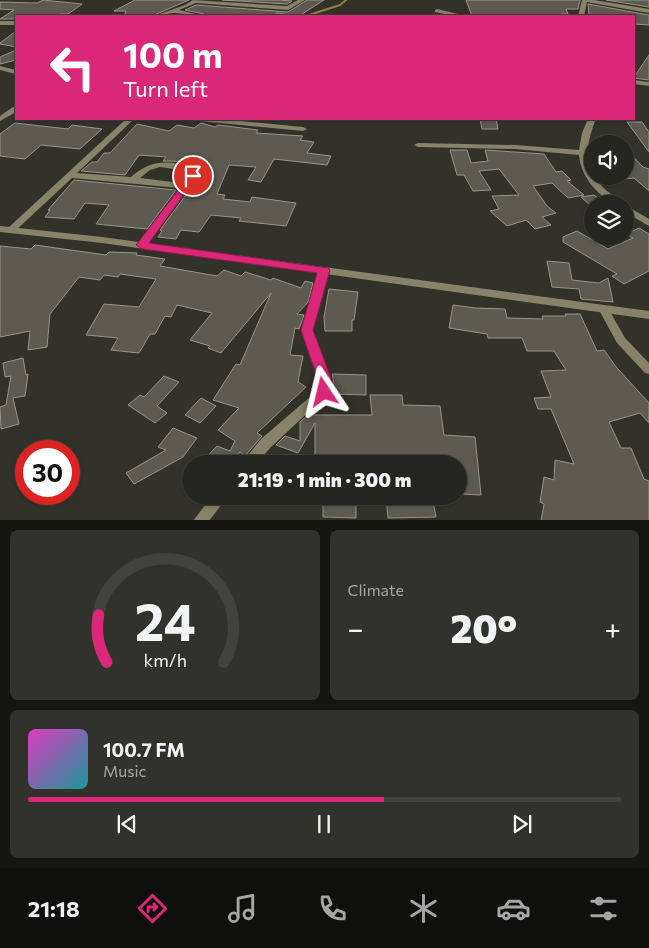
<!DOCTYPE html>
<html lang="en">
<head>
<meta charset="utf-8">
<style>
  body { margin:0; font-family:Commissioner,sans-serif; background:#32322d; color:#f1f3f6; height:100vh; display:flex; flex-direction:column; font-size:19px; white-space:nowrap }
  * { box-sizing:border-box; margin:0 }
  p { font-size:16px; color:#a4a5a5 }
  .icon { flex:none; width:28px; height:28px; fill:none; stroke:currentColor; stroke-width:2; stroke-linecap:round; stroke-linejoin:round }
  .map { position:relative; height:520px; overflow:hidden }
  .sheet { display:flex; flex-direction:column; gap:10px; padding:10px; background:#151512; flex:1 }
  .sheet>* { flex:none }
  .guide { position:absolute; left:15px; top:15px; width:620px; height:105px; border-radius:0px; box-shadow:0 1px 4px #0004,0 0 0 1px #42433e; background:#db2777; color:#fff; overflow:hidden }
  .buttons { position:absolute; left:584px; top:135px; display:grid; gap:10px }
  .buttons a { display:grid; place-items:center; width:50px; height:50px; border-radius:50%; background:#262620; box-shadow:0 1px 4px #0004,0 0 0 1px #42433e; font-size:25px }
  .speed { position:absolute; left:15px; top:440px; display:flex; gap:10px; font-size:25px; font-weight:700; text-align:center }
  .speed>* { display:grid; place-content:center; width:65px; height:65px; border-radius:50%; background:#262620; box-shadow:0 1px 4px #0004,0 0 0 1px #42433e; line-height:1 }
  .speed .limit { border:8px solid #d22; background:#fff; color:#111 }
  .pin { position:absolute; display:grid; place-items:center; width:42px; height:42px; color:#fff; margin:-21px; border:2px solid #fff; border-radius:50%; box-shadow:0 1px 5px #0007 }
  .me { position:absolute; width:55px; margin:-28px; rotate:350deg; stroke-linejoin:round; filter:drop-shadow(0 0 4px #0008) }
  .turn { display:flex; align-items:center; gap:18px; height:105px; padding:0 25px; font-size:22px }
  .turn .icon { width:65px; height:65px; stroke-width:2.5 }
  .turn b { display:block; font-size:35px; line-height:42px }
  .big { font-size:38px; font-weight:800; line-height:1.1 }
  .sheet .card { flex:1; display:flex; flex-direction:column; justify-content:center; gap:8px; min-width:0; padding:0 18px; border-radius:8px; background:#32322d }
  .sheet .dial { align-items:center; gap:0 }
  .dial svg { height:130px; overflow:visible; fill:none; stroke:#42433e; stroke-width:7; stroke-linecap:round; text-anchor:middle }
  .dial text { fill:#f1f3f6; stroke:none }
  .song { display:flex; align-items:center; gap:15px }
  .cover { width:60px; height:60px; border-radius:8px; background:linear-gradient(135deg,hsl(310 70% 55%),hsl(180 70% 35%)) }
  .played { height:5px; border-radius:2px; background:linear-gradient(90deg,#db2777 60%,#42433e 60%) }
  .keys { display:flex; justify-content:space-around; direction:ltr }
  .heat { display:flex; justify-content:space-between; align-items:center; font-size:28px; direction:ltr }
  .sheet .tiles { flex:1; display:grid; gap:10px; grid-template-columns:1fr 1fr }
  .card:last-child { grid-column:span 2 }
  .trip { position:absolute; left:182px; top:455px; width:285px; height:50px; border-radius:25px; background:#262620; box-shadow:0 1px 4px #0004,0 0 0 1px #42433e; font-weight:800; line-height:50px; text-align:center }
  .menu { display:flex; height:80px; justify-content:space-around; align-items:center; background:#0f0f0d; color:#a4a5a5 }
  .menu .icon { width:35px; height:35px }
  .menu .selected { color:#db2777 }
  .menu b { font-size:22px; color:#f1f3f6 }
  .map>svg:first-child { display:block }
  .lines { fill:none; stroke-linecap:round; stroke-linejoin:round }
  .stream { stroke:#8d8141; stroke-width:2 }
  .building { fill:#5c5a51; stroke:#96958b }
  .minor { fill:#878268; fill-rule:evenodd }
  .tertiary { fill:#878268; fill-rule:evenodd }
  .route { fill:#db2777; stroke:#8e194d }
</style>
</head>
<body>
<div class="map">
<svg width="649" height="521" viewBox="0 0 649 521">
  <rect width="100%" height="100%" fill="#33322a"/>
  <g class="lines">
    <path class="stream" d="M306,16l34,-11 6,-5"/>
  </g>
  <path class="building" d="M43,0l39,4 -14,10h-8l-3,2h-41v3h-16l14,-9 -14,-1v-7l37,1z
    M135,0h54l-37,16h-28l2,-5h-12z
    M222,0h57l13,1 -5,3z
    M307,0h17l-25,16 -22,-3 -4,3h-67l-2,-2 -19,-4 11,-5 92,7z
    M466,0h114l-2,9h-12l2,5h-6l1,2h-91z
    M606,0h43v7z
    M588,4l61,11v10l-15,-1v-8l-45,-1z
    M16,31v16l-16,-3v-1z
    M16,50v10l-16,4v-7z
    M649,55v25l-15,-2v-1z
    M480,119h16l2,10h-16z
    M627,122h15l7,10v20z
    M15,123l53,6 4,-4 30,4 -22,20 -39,-4 -16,14 -25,-3v-22z
    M201,123l14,4 3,-2 40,5 -2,3 47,3 -3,4 14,2 -7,11 24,3 -4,9 -53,-6 -13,23 -13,-2 8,-13 -27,-2 -12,29 8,1 -2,4 27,3 2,-5 44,6 -10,23 -47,-5 2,-3 -30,-3 -12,17 -18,-2 -5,9 -18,-2 4,-6 -2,-1 28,-38 1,-4h4l12,-26 -42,-1 3,-4 -27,-2 -14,20 -44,-4 11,-9h5l7,-9h6l27,-29 32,7 8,-6 17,3z
    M625,148l18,19 6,2v22l-15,-13 -9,1z
    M450,150h17l4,13 17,-2 -3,-11 59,4 12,18 6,-1 9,9 -4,1 17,14 -16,3 -16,-15 -19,3 14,20 9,7 -14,4 9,8 -16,4 -9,-9 -19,6 -17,-15 9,-2 -7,-13 27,-1 -20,-26 -20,2 12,19 -18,1 -9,-16h-7z
    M74,180l102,10 -29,39 -51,-5 13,-19 -24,-2 -11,16 -29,-2 5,-7h-2z
    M594,195l9,7 -13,3 -9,-8z
    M639,228l10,6v37l-25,13 -12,-8 5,-2 -54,-32v-5l14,-6 31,18 25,-11 -7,-4z
    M35,245l71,10 3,-3 28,1 -1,2 29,4 -5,7 57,10 7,-6 17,6 4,-4 26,8 2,-2 28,10 4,-7 8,2 -5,19 -11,12 7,1 -5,14 -4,-1 -5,27 13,1 -5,26 8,5 -49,46 5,3 -17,20 -5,-4 -11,12h-29l17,-18 13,5 5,-10 -17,-11 21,-22 -26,-8 23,-36 4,1 31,-72 -50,60 -13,-5 2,-2 -20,-6 22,-27 -35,-8 -6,12 -6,-1 -10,18h-5l-11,19 -28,-3 7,-12 -32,-3 18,-31 35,3 17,-28 -36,-5 -2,3 -14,-2 -4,5 -21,-3 -29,37 -3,33 -19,3 2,-19 -30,6v-91l31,3z
    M547,261l22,2 3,17 27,3 9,-5 5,24 -32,-3 -2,-10 -27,-2z
    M329,289l29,3 -4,28h-2v11h-27l-1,-14z
    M453,305l22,3 30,1 2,9 36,1 -1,-3h24l-1,-2h15l17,37 7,-1 13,18 32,35v20l-9,-10 -31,9 12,26h10l13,31 5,2v40h-108l3,-17 -4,-2 4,-25 10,3 1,-20 19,4 -23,-55h-13l-4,-11 17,-1 -10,-26 25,-1 -12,-19h-27l-5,-13h-34l-1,-4 -38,-6z
    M23,358l3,17 2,-1 -3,22 -12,2 6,26 -18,5 -1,-22 6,-2 5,-29 -6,1 -2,-14z
    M332,374l34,1v20l-35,-1 3,-11z
    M164,376l15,6 -22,24 10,7 -12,10 -27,-18 12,-10 4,2z
    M370,395h32l1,10 37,1 4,29 31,2 6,58 -22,-1v-30h-11v-3h-49l-1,3h-73v-8l-10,1v-34l-17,30 -22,-8 9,-9 15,5v-19l8,-7h64z
    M201,398l15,8 -16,17 -15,-8z
    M173,428l24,10 -14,19 -49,27 -8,-11 40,-23 -8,-3z
    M432,496l4,21 -48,1 -2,-21z
    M323,502h33v16l-33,-1z"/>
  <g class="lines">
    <path class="minor" d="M193,0l94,6 11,-6h7l-17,10 -92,-7 -17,7 25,6c-10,0 -20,-3 -30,-3 -6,0 -13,3 -20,3l31,-11z
      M582,0h12l55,9v4l-62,-11 -3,14h-6z
      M437,9l25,6 1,1h-9l-19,-4v-2z
      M0,21h16v4h-16z
      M0,66l16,4v4l-16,-4z
      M634,80l15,2v4l-15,-2z
      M13,107h3v5l-16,9v-5z
      M126,119h8l-57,54 54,4c21,-19 38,-16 64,-10l2,8 -10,11v5l-42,56 -3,1 -5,-3 42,-57 -107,-10 -58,54h-6l-2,-2 2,-2zM160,167l28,4 1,4 -8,8 -41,-5 10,-8z
      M196,119h24l83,8 4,2 -4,2 -103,-10z
      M588,119h8c-10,24 -13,47 5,66 6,7 15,12 21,19h-10c-17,-13 -31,-27 -33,-49l-64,-6 -97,-2 -4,-2 4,-2 97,2 64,5 3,-17z
      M625,205l24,14v7l-24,-14z
      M324,267l5,3 -16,60 19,53 -2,9 -59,55 -15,17h-15l20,-25 57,-49 2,-7 -19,-53 18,-60z
      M604,306l4,2 17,30 24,25v11l-4,-1 -28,-30 -18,-33z
      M212,496h16l-19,25h-16z"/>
    <path class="tertiary" d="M0,226l102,11 547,74v8l-547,-76 -102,-11z"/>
  </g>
  <path class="route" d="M189,173h4l4,3 -48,67 179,25 2,2 -17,60 20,53 -4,12 -5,2 -5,-2 -2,-3 2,-9 -18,-53 16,-57 -175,-24 -6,-4 43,-56 -1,-3z"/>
</svg>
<div class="buttons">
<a><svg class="icon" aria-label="sound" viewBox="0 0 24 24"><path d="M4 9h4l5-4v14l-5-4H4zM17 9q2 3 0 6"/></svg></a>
<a><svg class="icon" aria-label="layers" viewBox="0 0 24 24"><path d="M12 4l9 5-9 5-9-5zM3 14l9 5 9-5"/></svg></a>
</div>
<div class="speed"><div class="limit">30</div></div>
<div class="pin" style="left:193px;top:176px;background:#d93025"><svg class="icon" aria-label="arrive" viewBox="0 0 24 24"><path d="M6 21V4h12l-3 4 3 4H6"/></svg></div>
<svg class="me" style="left:324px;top:392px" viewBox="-20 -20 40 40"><path d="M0-17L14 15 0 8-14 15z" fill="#db2777" stroke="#fff" stroke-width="4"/></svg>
<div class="trip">21:19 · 1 min · 300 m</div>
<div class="guide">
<div class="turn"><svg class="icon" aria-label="left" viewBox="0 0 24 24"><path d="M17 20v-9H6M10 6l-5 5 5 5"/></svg><div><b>100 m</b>Turn left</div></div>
</div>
</div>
<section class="sheet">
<div class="tiles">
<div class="card dial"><svg viewBox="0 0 100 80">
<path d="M14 69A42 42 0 1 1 86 69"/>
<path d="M14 69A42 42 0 0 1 9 40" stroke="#db2777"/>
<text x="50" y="56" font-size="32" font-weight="700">24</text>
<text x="50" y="72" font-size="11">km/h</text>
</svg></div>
<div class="card"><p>Climate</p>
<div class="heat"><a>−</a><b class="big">20°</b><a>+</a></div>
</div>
<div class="card">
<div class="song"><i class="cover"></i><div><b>100.7 FM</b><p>Music</p></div></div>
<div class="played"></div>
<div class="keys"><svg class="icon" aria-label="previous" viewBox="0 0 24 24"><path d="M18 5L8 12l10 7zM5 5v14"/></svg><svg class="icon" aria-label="pause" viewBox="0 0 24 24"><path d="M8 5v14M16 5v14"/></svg><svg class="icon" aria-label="next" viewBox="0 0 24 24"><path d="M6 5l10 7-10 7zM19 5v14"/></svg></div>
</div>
</div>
</section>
<nav class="menu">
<b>21:18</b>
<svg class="icon selected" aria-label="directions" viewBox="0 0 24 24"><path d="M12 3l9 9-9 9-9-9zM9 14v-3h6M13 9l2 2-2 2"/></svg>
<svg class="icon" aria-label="music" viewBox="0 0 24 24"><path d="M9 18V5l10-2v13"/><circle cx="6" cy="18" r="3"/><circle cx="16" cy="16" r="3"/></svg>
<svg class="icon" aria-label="phone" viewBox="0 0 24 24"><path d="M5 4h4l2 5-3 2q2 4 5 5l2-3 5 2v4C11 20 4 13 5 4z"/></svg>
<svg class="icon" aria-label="climate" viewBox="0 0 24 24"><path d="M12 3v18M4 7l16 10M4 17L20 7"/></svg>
<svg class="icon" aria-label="car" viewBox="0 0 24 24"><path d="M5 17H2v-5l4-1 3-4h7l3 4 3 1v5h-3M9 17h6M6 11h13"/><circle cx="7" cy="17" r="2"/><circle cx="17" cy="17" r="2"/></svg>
<svg class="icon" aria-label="filters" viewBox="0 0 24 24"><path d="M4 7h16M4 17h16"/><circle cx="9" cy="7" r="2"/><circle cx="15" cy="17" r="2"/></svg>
</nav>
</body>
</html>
